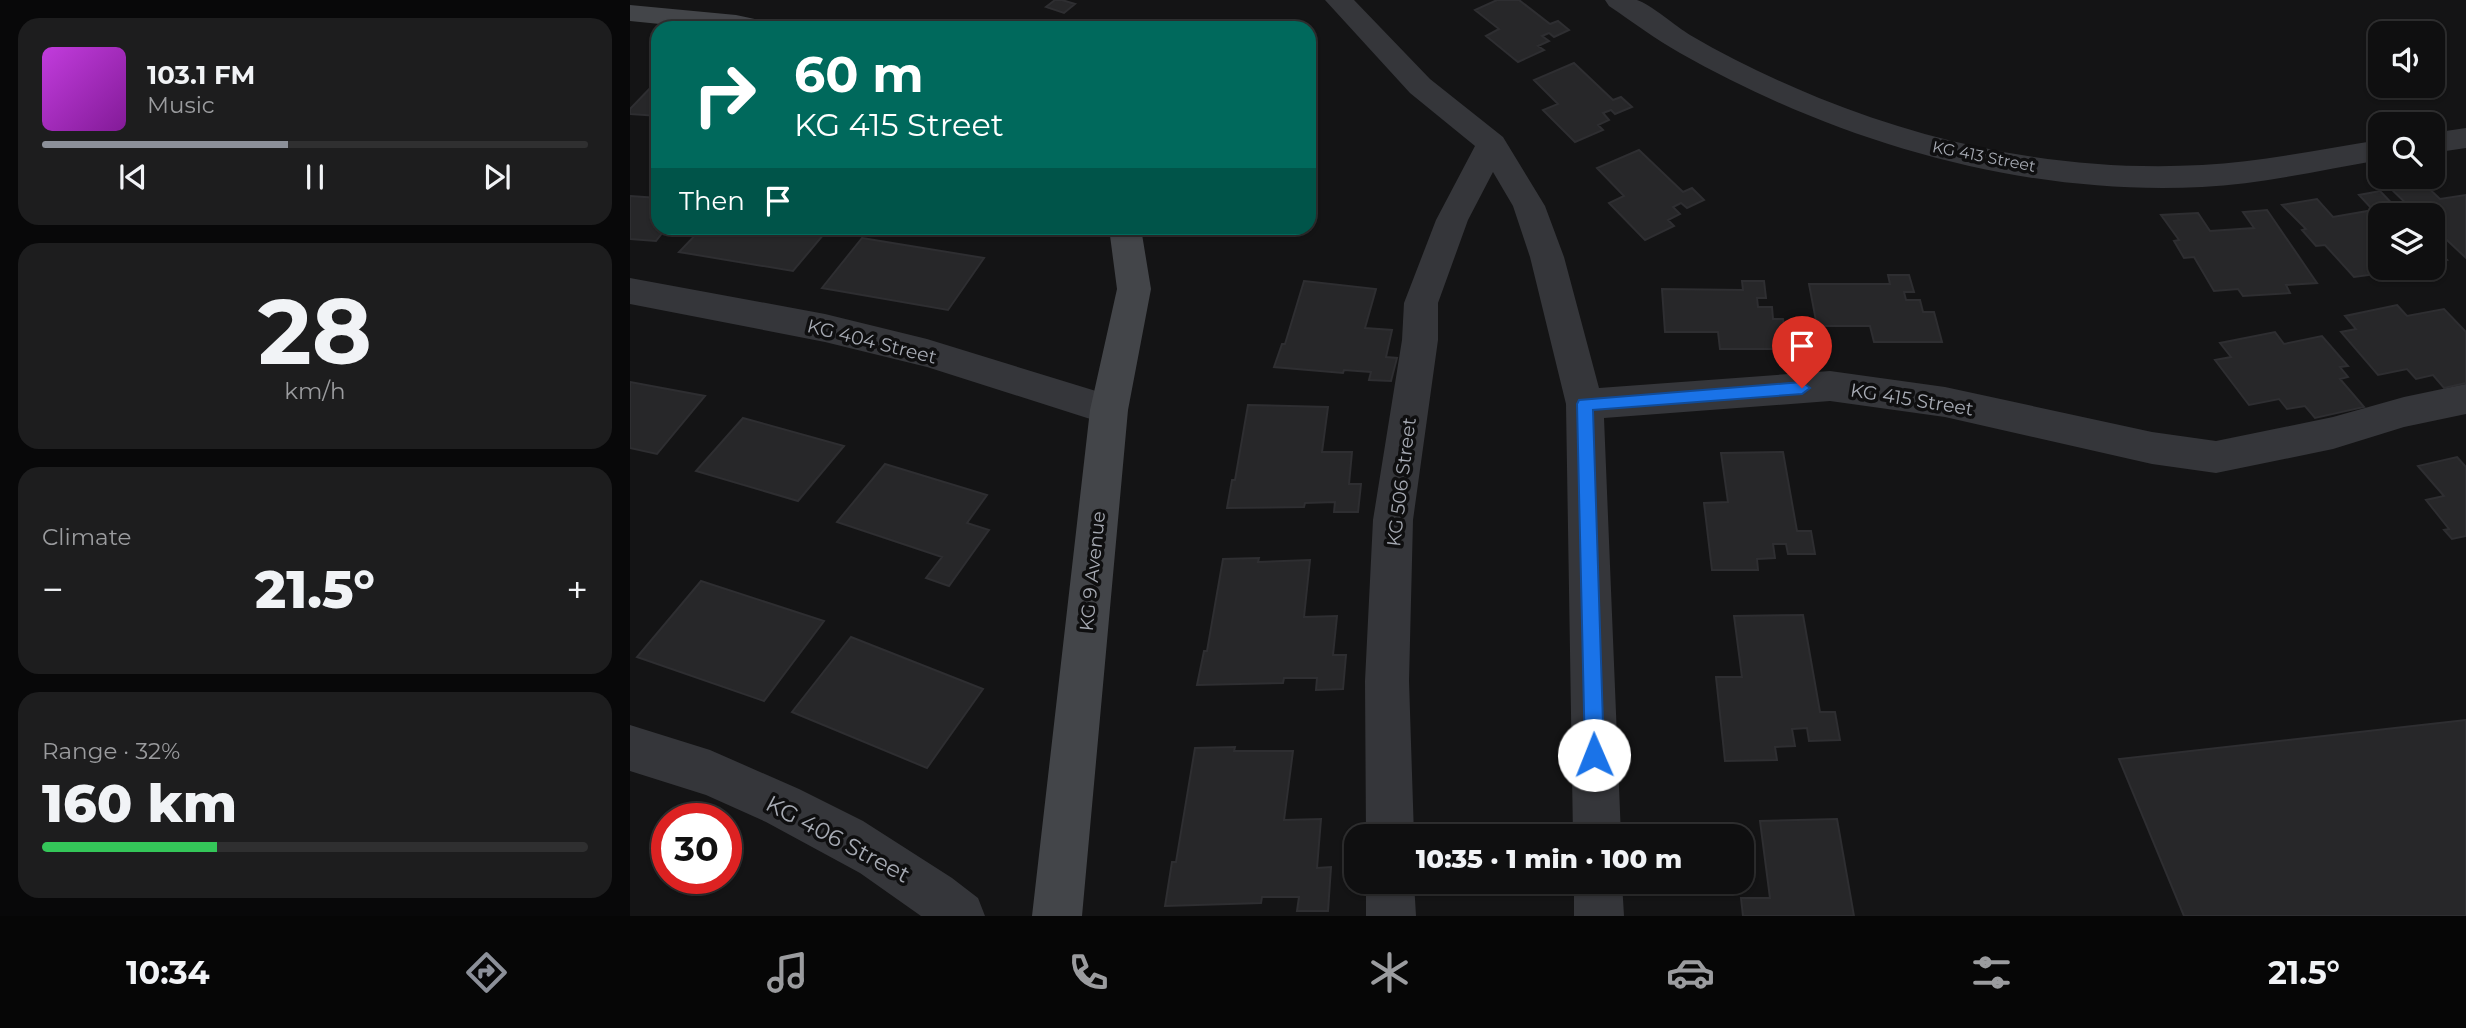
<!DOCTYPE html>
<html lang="en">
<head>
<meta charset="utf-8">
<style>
  body { margin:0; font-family:Montserrat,sans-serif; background:#1d1d1e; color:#f1f3f6; height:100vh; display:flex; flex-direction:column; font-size:26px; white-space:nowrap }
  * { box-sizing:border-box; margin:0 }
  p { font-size:23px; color:#9b9c9f }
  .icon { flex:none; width:38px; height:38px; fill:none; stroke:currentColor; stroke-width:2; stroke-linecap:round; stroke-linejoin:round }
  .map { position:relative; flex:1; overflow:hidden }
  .panel { display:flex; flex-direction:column; gap:18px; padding:18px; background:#080809; width:630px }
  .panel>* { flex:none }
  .banner { position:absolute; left:21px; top:21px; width:665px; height:214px; border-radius:21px; box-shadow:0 2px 5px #0004,0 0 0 2px #2f2f30; background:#00695c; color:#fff; overflow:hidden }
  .fabs { position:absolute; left:1738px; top:21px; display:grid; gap:14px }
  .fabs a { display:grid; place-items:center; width:77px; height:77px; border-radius:14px; background:#0f0f10; box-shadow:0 2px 5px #0004,0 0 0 2px #2f2f30; font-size:35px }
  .speed { position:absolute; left:21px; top:803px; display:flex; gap:14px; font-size:35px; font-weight:700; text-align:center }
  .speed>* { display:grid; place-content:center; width:91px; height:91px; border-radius:50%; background:#0f0f10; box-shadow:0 2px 5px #0004,0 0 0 2px #2f2f30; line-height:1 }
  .speed .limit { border:10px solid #d22; background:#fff; color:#111 }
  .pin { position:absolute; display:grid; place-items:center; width:60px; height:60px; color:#fff; margin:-72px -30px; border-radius:50% 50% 50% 0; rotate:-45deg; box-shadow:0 0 7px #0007 }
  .pin .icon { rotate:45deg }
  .me { position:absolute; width:77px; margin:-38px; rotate:359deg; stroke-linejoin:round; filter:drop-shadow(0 0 5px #0008) }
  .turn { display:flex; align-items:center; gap:24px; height:147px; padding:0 28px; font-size:32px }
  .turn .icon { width:91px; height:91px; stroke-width:2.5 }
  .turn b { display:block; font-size:49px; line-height:60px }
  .then { display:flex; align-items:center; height:66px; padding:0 28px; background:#0003; gap:14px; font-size:26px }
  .big { font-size:52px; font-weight:800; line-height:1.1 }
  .panel .card { flex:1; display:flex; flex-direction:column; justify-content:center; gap:10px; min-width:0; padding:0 24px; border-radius:21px; background:#1d1d1e }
  .panel .dial { align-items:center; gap:0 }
  .dial b { font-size:91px; line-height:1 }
  .song { display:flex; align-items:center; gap:21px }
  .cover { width:84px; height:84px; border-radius:10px; background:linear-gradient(135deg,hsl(290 70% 55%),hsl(290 70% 35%)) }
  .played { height:7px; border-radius:4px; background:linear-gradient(90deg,#8c9099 45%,#2f2f30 45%) }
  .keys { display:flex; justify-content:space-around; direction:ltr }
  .heat { display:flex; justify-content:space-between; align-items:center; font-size:38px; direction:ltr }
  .charge { height:10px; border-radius:5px; background:linear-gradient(90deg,#34c759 32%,#2f2f30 0) }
  .trip { position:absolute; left:714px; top:824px; width:410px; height:70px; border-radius:21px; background:#0f0f10; box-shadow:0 2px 5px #0004,0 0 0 2px #2f2f30; font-weight:800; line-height:70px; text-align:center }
  .tabs { display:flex; height:112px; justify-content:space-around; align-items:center; background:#060606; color:#9b9c9f }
  .tabs .icon { width:49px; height:49px }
  .tabs .active { color:#8c9099 }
  .tabs b { font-size:32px; color:#f1f3f6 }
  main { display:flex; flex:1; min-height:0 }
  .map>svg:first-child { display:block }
  .building { fill:#272729; stroke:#2e2e31; stroke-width:2 }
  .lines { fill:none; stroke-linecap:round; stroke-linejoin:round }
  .minor { fill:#35363a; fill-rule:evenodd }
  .secondary { fill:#434549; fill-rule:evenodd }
  .route { fill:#1a73e8; stroke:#114b97; stroke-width:2 }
  .labels { text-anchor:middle; stroke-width:7; stroke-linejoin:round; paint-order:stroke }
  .far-street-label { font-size:16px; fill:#a7abb4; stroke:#0f0f10 }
  .street-label { font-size:19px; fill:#a7abb4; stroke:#0f0f10 }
  .near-street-label { font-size:23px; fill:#a7abb4; stroke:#0f0f10 }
</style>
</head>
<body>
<main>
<section class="panel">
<div class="card">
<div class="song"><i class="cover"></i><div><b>103.1 FM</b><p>Music</p></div></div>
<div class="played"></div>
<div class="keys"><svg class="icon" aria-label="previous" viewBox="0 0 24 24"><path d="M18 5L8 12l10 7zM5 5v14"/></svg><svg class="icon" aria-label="pause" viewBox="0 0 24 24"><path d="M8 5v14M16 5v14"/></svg><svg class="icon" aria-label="next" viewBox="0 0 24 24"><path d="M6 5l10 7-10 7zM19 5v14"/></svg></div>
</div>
<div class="card dial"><b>28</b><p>km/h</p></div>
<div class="card"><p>Climate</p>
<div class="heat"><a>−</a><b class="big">21.5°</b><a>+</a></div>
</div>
<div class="card"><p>Range · 32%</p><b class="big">160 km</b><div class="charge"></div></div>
</section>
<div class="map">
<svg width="1836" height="916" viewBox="0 0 1836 916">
  <rect width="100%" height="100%" fill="#141415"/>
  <path class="building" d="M425,0h7l13,4 -11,9 -18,-6z
    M867,0h22l31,24 8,-3 11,9 -15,7 -5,-4 -7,3 7,5 -11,5 6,4 -26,12 -32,-26 13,-7 -24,-19z
    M944,63l39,37 8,-3 11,10 -17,7 -4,-4 -8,3 6,7 -11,5 5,5 -28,12 -32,-32 15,-6 -24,-24z
    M27,81l1,35 -28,-2v-5z
    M1009,150l44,42 9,-4 12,12 -17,8 -6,-5 -8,4 7,7 -12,6 6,6 -29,14 -36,-37 15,-7 -27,-28z
    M1792,182l18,17 26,-4v63l-34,-32v-11h-18l-4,-4h4l-25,-24z
    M1750,191l23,24h-23v53h40l4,4 -42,8 -6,-6 -22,3 -29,-32 -9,1 -14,-16 4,-1 -24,-24 35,-6 16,18 40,-7 -14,-15z
    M0,196l28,2v30h8l-10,13 -26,-2z
    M1637,210l50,73 -31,2 4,8 -47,3 -5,-7 -24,2 -20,-34 -10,1 -10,-17 5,-1 -18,-25 37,-2 12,18 44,-3 -11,-16z
    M72,228h127l-36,43 -114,-19z
    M232,238l122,20 -36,52 -126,-22z
    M1802,245l15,15 -15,3z
    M1258,275h21l5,17h-10l2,8h14l3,12h11l8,30h-68l-4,-16h-53l-8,-42h81z
    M674,281l72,8 -11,39 27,2 -6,27 11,1 -6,23 -22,-1 2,-8 -27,-2 -1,3 -69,-6 8,-23h3z
    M1112,281h22l2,17h-9l1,9h14l1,12h10l5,30h-68l-2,-17h-53l-3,-43 81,1z
    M1767,305l10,11 37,-7 22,23v51l-22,5 -11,-13 -17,4 -9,-10 -29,6 -37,-43 15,-3 -11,-13z
    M1645,332l9,12 38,-8 26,30 -8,1 8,10 -8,2 24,28 -49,11 -10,-12 -18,3 -8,-10 -30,6 -34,-45 16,-3 -11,-14z
    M0,382l75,14 -48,58 -27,-6z
    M618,405l80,2 -6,45h30l-3,32h12l-3,28h-24l1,-10 -30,1 -1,4 -77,1 5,-28h3z
    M113,418l101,28 -46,55 -102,-30z
    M1153,452l14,79h14l4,23h-27l-2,-10h-13l2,14 -18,1 1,11h-46l-8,-67 24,-1 -7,-49z
    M1827,457l9,10v69l-14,3 -8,-9 5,-1 -23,-29 18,-4 -26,-30z
    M255,464l102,31 -20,28 22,7 -40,56 -23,-8 16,-21 -105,-35z
    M629,558l-1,4 52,-2 -6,57 33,-1 -4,39h13l-3,34 -27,1 1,-12h-33l-1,5 -86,2 7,-34h3l16,-92z
    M71,581l123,40 -60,80 -127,-44z
    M1173,615l17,97h15l5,28 -31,1 -2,-13 -15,1 3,17 -20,1 2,13 -52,1 -9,-84h26l-8,-61z
    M221,637l132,52 -56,79 -135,-56z
    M1836,720v196h-282l-65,-157z
    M605,747l-1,4h59l-9,69 37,-1 -4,49 14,-1 -3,44h-31l2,-14h-37l-1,6 -96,3 7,-44h4l19,-114z
    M1207,819l17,97h-111l-2,-18h29l-10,-77z"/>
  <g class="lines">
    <path class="minor" d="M695,0h29l76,79 73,58 42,69 19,51 35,131 231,-17 115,16 207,45 64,9 117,-24 71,-20 62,-13v30l-62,13 -71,22 -117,24 -64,-9 -207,-47 -115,-16 -226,17 17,418h-48l-7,-432 -36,-147 -17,-51 -20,-34 -25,48 -30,83v37l-25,180 -4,161 5,155h-48l-1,-155 8,-161 29,-180 2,-37 32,-83 39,-74 -65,-53z
      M975,0c10,0 23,0 32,0 13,4 40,27 53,35 41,24 85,45 129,63 121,49 252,74 383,67 60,-3 119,-16 178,-25v20c-59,10 -118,24 -178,27 -182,9 -365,-45 -522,-134 -25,-14 -47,-31 -71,-47z
      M1836,128v20l-34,5v-20z
      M0,278l195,36 102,25 195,60 6,11 -6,11 -13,4 -182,-58 -102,-25 -195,-38z
      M0,725l80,25 89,39 64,32 89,57 26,20 7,18h-64l-61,-43 -94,-51 -60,-27 -76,-24z
      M736,882h48l2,34h-50z
      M944,882h48l2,34h-50z"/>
    <path class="secondary" d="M0,5l106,10 33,7 4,6h-73l-70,-7z
      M479,228h32l10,61 -23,121 -46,506h-50l58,-506 27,-121z"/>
  </g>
  <path class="route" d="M1172,382l8,6 -8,6 -209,16 11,345 -3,7 -7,3 -6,-3 -3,-7 -8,-351 2,-4z"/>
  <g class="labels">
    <g class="far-street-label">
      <text transform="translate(1354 156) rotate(11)" y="6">KG 413 Street</text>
    </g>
    <g class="street-label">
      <text transform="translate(242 341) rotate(14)" y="7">KG 404 Street</text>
      <text transform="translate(1282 399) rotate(9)" y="7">KG 415 Street</text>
      <text transform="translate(771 482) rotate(-83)" y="7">KG 506 Street</text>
      <text transform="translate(462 571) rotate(-84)" y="7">KG 9 Avenue</text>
    </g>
    <g class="near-street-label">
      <text transform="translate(208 839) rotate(28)" y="8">KG 406 Street</text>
    </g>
  </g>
</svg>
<div class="fabs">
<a><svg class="icon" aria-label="sound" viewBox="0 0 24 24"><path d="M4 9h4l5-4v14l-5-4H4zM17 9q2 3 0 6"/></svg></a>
<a><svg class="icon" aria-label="search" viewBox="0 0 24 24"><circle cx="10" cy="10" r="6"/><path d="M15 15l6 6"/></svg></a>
<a><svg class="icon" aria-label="layers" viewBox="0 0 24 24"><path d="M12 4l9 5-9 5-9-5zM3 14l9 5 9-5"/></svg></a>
</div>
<div class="speed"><div class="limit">30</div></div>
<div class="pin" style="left:1172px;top:388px;background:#d93025"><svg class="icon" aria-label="arrive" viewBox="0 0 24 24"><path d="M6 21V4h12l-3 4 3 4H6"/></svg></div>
<svg class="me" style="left:964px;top:755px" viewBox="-20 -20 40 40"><circle r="19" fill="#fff"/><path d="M0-13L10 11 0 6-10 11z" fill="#1a73e8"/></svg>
<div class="trip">10:35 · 1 min · 100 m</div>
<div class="banner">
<div class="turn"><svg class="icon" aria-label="right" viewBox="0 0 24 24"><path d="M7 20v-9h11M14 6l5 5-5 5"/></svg><div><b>60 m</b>KG 415 Street</div></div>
<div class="then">Then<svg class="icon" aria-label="arrive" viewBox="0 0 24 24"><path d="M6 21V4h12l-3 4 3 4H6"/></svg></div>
</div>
</div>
</main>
<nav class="tabs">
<b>10:34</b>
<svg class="icon active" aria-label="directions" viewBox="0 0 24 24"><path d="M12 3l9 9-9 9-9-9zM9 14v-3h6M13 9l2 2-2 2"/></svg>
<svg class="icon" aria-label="music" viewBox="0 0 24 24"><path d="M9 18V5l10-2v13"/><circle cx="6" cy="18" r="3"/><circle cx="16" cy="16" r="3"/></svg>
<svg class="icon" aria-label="phone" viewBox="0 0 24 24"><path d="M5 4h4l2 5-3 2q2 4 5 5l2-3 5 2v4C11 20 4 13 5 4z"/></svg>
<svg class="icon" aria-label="climate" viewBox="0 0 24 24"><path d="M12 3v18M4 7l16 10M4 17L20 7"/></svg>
<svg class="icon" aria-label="car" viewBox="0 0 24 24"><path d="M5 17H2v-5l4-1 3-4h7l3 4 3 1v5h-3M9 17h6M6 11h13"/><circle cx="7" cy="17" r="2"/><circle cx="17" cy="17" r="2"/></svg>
<svg class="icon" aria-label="filters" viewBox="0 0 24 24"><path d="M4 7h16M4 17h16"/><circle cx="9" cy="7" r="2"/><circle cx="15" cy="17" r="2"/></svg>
<b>21.5°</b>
</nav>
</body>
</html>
